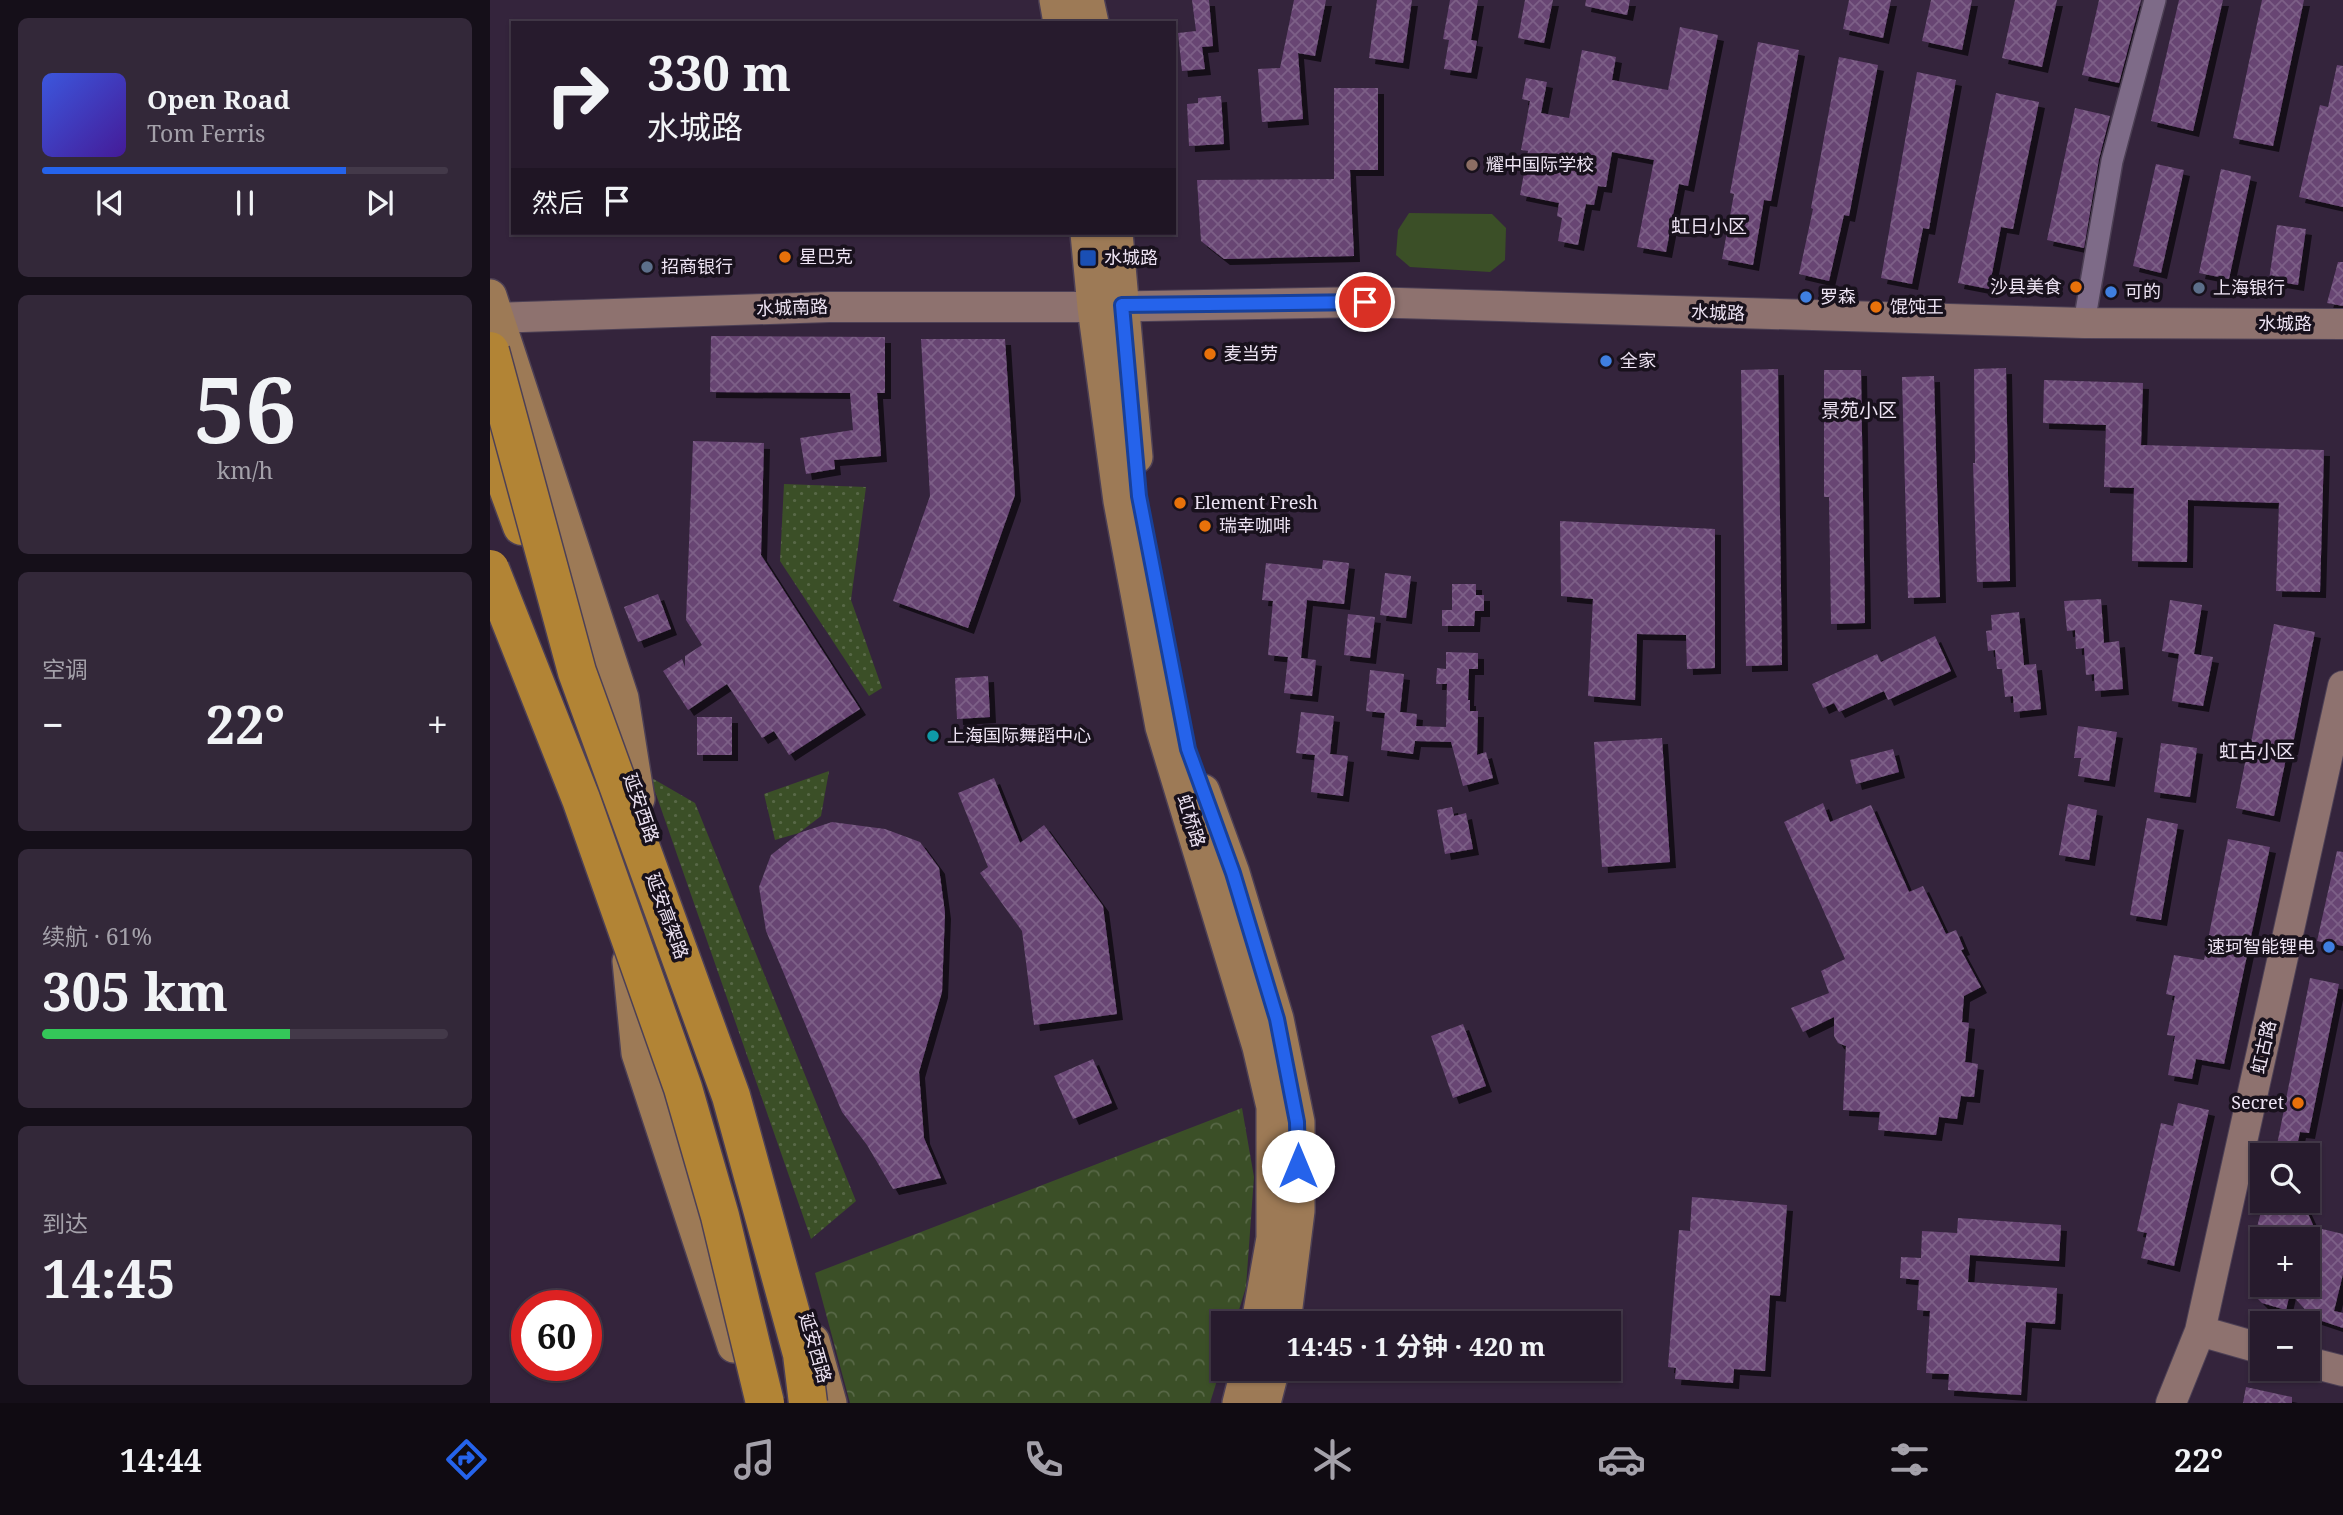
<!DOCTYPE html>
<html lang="zh">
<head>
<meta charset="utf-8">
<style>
  body { margin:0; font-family:"Noto Serif","Noto Sans SC",serif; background:#332839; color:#f1f3f6; height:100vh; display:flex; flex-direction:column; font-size:26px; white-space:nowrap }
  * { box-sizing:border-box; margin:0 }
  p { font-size:23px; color:#a4a1aa }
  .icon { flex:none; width:38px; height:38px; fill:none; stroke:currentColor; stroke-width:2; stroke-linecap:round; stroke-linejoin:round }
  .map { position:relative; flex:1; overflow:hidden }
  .details { display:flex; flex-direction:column; gap:18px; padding:18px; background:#150f19; width:490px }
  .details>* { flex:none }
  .guide { position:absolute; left:21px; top:21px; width:665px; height:214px; border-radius:0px; box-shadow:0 2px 5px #0004,0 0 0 2px #433949; background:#271b2d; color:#f1f3f6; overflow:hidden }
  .fabs { position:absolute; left:1760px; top:1143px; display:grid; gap:14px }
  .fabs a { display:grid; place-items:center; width:70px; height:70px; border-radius:0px; background:#271b2d; box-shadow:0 2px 5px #0004,0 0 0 2px #433949; font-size:35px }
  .speed { position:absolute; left:21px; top:1290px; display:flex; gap:14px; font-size:35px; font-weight:700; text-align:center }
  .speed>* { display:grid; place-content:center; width:91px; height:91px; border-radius:50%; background:#271b2d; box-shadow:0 2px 5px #0004,0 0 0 2px #433949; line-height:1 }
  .speed .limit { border:10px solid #d22; background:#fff; color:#111 }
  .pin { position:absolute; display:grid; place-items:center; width:60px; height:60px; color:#fff; margin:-30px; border:4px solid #fff; border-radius:50%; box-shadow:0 2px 7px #0007 }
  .me { position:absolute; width:77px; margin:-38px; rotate:0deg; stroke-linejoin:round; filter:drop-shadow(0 0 5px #0008) }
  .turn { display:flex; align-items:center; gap:24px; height:147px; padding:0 21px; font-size:32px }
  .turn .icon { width:91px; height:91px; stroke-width:2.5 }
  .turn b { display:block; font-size:49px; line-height:60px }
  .then { display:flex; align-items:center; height:66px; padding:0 21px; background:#0003; gap:14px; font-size:26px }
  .big { font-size:52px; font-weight:700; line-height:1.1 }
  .details .tile { flex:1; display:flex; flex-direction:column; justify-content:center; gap:10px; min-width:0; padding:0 24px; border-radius:10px; background:#332839 }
  .details .dial { align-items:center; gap:0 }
  .dial b { font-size:91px; line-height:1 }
  .song { display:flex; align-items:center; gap:21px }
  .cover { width:84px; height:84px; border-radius:10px; background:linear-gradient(135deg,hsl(230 70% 55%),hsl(260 70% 35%)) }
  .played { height:7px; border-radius:4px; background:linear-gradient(90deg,#2563eb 75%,#433949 75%) }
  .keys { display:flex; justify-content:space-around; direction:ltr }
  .heat { display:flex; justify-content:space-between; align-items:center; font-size:38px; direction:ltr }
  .charge { height:10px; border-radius:5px; background:linear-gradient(90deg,#34c759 61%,#433949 0) }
  .trip { position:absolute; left:721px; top:1311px; width:410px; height:70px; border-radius:0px; background:#271b2d; box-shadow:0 2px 5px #0004,0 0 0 2px #433949; font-weight:700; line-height:70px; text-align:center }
  .tab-bar { display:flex; height:112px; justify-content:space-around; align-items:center; background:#100b12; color:#a4a1aa }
  .tab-bar .icon { width:49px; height:49px }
  .tab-bar .on { color:#2563eb }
  .tab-bar b { font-size:32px; color:#f1f3f6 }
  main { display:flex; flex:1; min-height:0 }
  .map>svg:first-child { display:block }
  .grass { fill:url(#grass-dots) }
  .park { fill:url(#park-crowns) }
  .pitch { fill:#3b4f27 }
  .building { fill:url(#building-cross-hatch); filter:url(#shadow) }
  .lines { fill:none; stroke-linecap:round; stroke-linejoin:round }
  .street-casing { stroke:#4d4055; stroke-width:24 }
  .secondary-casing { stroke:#4d4055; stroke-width:32 }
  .primary-casing { stroke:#4d4055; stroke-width:36 }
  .highway-casing { stroke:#4d4055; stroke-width:41 }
  .street { stroke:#7e6b88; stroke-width:21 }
  .secondary { stroke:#8e726f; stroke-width:30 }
  .primary { stroke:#9d7a56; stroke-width:33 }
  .highway { stroke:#b28435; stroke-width:38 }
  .highway-bridge-casing { stroke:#4d4055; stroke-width:41; stroke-linecap:butt }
  .highway-bridge { stroke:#b28435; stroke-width:38 }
  .route-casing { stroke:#184099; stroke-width:18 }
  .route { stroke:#2563eb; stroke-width:12 }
  .education-dot { fill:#8d6e63; stroke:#18111c; stroke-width:2.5 }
  .food-dot { fill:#e8710a; stroke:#18111c; stroke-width:2.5 }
  .transit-dot { fill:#1a4fb4; stroke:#18111c; stroke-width:2.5 }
  .service-dot { fill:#5c6f8a; stroke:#18111c; stroke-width:2.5 }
  .shop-dot { fill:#3f7fe0; stroke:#18111c; stroke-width:2.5 }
  .culture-dot { fill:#0f9aa8; stroke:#18111c; stroke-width:2.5 }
  .labels { text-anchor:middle; stroke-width:7; stroke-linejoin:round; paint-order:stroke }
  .poi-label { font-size:18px; fill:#ede3f3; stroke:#18111c; text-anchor:start }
  .street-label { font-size:18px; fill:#ede3f3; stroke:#18111c }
  .neighbourhood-label { font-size:19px; fill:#ede3f3; stroke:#18111c }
</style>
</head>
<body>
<main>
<section class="details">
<div class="tile">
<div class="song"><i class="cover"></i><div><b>Open Road</b><p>Tom Ferris</p></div></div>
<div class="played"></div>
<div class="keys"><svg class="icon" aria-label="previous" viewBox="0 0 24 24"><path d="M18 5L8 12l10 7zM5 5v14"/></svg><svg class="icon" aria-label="pause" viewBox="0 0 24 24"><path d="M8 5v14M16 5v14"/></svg><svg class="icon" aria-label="next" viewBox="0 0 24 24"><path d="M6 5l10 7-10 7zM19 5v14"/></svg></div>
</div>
<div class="tile dial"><b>56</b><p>km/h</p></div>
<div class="tile"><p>空调</p>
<div class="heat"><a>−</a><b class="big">22°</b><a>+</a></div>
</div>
<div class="tile"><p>续航 · 61%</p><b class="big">305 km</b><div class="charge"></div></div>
<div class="tile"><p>到达</p><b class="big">14:45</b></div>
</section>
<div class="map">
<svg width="1853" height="1403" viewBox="0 0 1853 1403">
  <defs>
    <pattern id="grass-dots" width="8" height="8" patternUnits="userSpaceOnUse" patternTransform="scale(1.75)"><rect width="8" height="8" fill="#3b4f27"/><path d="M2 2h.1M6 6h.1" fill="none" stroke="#586847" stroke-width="1.8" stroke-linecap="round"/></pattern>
    <pattern id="park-crowns" width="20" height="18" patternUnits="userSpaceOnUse" patternTransform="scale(1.75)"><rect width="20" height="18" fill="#3b4f27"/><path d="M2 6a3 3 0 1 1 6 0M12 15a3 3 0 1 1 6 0" fill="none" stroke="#586847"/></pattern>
    <pattern id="building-cross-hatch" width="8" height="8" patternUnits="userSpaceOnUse" patternTransform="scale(1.75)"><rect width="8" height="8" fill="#674573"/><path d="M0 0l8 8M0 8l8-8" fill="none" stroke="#7d6087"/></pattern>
    <filter id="shadow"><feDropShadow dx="6" dy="6" stdDeviation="0" flood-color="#0009"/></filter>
  </defs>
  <rect width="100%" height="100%" fill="#34243c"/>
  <path class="grass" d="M294,484l82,3 -15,113 31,88 -13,8 -89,-135z
    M339,771l-8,45 -22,17 -24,7 -11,-46z
    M160,777l45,26 161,398 -45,38z"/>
  <path class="park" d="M752,1108l12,69 -8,110 -11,36h-12v38l-13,42h-360l-35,-130z"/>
  <path class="pitch" d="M919,213l83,1 14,14 -1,32 -15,12 -80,-5 -14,-12 2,-25z"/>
  <path class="building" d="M702,0h17l4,46 -11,1 3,22 -23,2 -4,-38 18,-2z
    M804,0h32l-11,56 -17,-3 5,66 -41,3 -4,-53 22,-1z
    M887,0h35l-9,63 -34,-5z
    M960,0h28l-7,40 6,1 -6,32 -27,-4 5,-29 -6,-1z
    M1035,0h28l-9,43 -26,-5z
    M1096,0h44l-3,15 -42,-9z
    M1359,0h42l-8,38 -40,-9z
    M1441,0h41l-10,50 -40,-9z
    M1525,0h42l-15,67 -40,-9z
    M1609,0h42l-22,83 -37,-8z
    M1689,0h44l-30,131 -42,-10z
    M1772,0h42l-31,146 -40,-8z
    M1190,27l38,8 -30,151 -9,-2 -13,68 -29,-5 17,-87 -42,-8 -6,35 -8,-1 -4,19 -8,-1 -8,41 -20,-4 4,-23 -5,-2 2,-13 -39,-8 8,-44 -7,-1 9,-49 -8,-2 4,-21 21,4 -6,31 28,5 13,-68 34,7 -4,23 56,10z
    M1268,42l41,8 -28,151 -7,-1 -11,65 -31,-6 12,-65 -4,-1z
    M1349,57l39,8 -29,151 -5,-1 -15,66 -30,-7 14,-65 -2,-1z
    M1847,65l6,1v141l-44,-10 21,-92 8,2z
    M1427,72l39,8 -27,149 -6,-1 -11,56 -31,-6z
    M844,88h44v82h-28l4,86 -130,3 -23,-18 -4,-61 137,-1z
    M1506,93l43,9 -26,127 -12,-2 -12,62 -31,-6z
    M731,96l3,48 -35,2 -2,-42 11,-1v-5z
    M1585,108l35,8 -11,43 -15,89 -37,-8z
    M1666,164l28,6 -23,103 -28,-7z
    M1731,169l30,7 -22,103 -30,-6z
    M1787,225l29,4 -8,56 -29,-5z
    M1848,262h5v44l-16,-3z
    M221,336l174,1v56h-8l4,63 -47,4 1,9 -29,5 -6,-36 53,-8 -3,-37 -140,-1z
    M431,339h84l10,156 -47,133 -75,-27 37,-105z
    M1516,368l4,213 -33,1 -4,-119h2l-1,-94z
    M1288,369l4,296 -36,1 -5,-296z
    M1334,370h37l4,253 -34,1 -2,-127h-5z
    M1444,376l6,221 -32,1 -6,-221z
    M1554,380l99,3 -2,62 183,5 -4,142 -44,-1 3,-88 -91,-3 -1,62 -55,-1 2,-73 -30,-1 2,-62 -63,-2z
    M203,441l71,2 -3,112 99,154 -71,46 -15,-24 -12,7 -35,-54 -39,26 -25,-39 19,-12 3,8v-11l17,-11 -16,-25z
    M1070,521l155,8v139l-28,1 -1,-34 -49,-1 -2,66 -47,-4 5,-97 -32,-3z
    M833,560l26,3 -5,41 -37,-4 -6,58 15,2 -4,36 -28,-3 4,-36 -20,-2 5,-54 -11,-1 4,-37 56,6z
    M895,573l26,3 -5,42 -26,-3z
    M962,584h24v11h8v16h-9l-1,15h-32v-16h10z
    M168,594l13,35 -33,13 -14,-35z
    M1611,599l3,44 15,-2 4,48 -28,2 -1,-17 -8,1 -2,-27 -8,1 -1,-19 -8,1 -3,-30z
    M1680,600l32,5 -8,49 19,3 -10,49 -31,-5 7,-47 -17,-3z
    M1529,612l5,53 12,-1 5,45 -27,3 -1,-16 -8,1 -3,-28h-5l-2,-19 -7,1 -2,-20 6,-1 -1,-15z
    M858,614l27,3 -5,41 -26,-3z
    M1784,624l41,8 -23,117h-4l-14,67 -38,-8 10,-50h2z
    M1445,636l16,35 -63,29 -4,-9 -45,21 -5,-9 -11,5 -11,-24 65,-30 4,8z
    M956,652l32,1v16h-9l-1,31h2v11h8l-1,44 9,-3 7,26 -30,8 -12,-44 -36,-1 -2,13 -32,-4 4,-37 -19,-2 4,-41 34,4 -4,38 17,2 -1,12 30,1 1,-43h-11l1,-16 9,1z
    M498,676l2,41 -33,2 -2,-41z
    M811,712l33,4 -4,38 18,2 -5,40 -32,-4 4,-37 -19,-2z
    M207,717h35v38h-35z
    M1588,726l39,6 -8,49 -31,-5 3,-18h-7z
    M1172,738l8,124 -68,5 -8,-125z
    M1671,743l36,5 -7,49 -36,-5z
    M1403,749l6,23 -43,12 -6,-24z
    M504,778l26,65 24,-18 59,81 14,108 -83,11 -12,-94 -42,-58 8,-6 -30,-74z
    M1333,803l7,19 41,-17 38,87 14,-6 23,48 10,-4 8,19 -3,1 20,37 -17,9 -2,26 7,1 -4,39 13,2 -4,33 -13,-1 -4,23 -18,-2 -3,18 -58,-5 2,-18 -37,-2 3,-64 -8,-3 -4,-7v-19l-31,15 -12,-24 38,-15 -8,-22 24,-12 -61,-137z
    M1578,804l29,6 -8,50 -30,-5z
    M962,807l2,9 12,-3 7,36 -28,5 -8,-44z
    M1657,818l31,6 -17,96 -31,-5z
    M342,822l53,7 35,13 19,26 6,45 -3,79 -23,80 5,66 17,40 -48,11 -26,-44 -25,-33 -76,-181 -7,-44 12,-32 28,-22z
    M1738,839l42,8 -46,217 -28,-5 -4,20 -24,-4 7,-39 -8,-1 8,-39 -9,-2 8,-39 30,5z
    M1847,851l6,1v94l-26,-5z
    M1820,978l29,6 -30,149 -9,-1 -5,23h-20z
    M973,1024l23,62 -33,12 -22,-62z
    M603,1059l19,44 -39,16 -19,-43z
    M1688,1103l31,7 -35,156 -33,-8 6,-25 -10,-2 24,-108 12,3z
    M1202,1197l95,8 -7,91 -10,-1 -5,76 -31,-2 -1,14 -58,-4 1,-11 -8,-1 11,-137 11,1z
    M1774,1200h25l15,5 10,22 29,7v40l-9,37 9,2v15l-30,-10 -23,-25 -4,17 -24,-7 -5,-5 -5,-14h56v-45h-54z
    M1468,1218l103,7 -2,36 -89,-6 -2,27 89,6 -2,36 -29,-2 -5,73 -73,-5 1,-16 -23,-1 4,-62 -13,-1 2,-30 -19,-2 1,-21 20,1 1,-27 35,2z
    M1756,1387l46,10v6h-49z"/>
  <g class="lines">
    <defs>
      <path id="street" d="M1594,323l28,-162 43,-161"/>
      <path id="secondary" d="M0,318l339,-11h265l271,-5 719,21 259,1
        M1710,1331l63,18
        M1818,1362l35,9
        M1681,1403l29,-72 143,-645"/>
      <path id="primary" d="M566,0l4,23
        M597,0l5,23
        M597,233l7,74 26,194 42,226 97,320 14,60v131l-15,85
        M626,233l20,224
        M0,296l132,402 16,101
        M713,791l30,82 44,146 21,103v89l-14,112
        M139,961l9,92 96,293
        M323,1341l17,62
        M749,1403l9,-35
        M774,1403l9,-35"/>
      <path id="highway" d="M0,439l32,87"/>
    </defs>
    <use href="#street" class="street-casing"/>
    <use href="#secondary" class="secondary-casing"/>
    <use href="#primary" class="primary-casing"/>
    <use href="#highway" class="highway-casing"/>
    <use href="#street" class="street"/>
    <use href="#secondary" class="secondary"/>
    <use href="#primary" class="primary"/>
    <use href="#highway" class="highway"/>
    <defs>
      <path id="highway-bridge" d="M0,351l87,321 154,424 71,258 6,49
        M0,569l91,230 102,289 37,128 45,187"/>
    </defs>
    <use href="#highway-bridge" class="highway-bridge-casing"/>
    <use href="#highway-bridge" class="highway-bridge"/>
  </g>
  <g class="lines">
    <defs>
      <path id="route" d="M808,1166l-1,-44 -20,-103 -44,-146 -45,-124 -49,-253 -17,-191 243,-3"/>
    </defs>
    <use href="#route" class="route-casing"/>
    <use href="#route" class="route"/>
  </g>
  <circle class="education-dot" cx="982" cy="165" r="7"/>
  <g class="food-dot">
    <circle cx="295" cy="257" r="7"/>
    <circle cx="1586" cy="287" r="7"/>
    <circle cx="1386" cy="307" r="7"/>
    <circle cx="720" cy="354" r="7"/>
    <circle cx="690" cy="503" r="7"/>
    <circle cx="715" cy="526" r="7"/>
    <circle cx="1808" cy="1103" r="7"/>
  </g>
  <rect class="transit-dot" x="589" y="249" width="18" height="18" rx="3.5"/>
  <g class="service-dot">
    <circle cx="157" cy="267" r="7"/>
    <circle cx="1709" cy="288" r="7"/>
  </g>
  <g class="shop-dot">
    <circle cx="1621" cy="292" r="7"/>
    <circle cx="1316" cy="297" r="7"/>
    <circle cx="1116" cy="361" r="7"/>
    <circle cx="1839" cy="947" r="7"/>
  </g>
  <circle class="culture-dot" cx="443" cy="736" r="7"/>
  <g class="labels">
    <g class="poi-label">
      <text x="996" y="171">耀中国际学校</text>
      <text x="309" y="263">星巴克</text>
      <text x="614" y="264">水城路</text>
      <text x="171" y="273">招商银行</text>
      <text x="1572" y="293" text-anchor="end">沙县美食</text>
      <text x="1723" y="294">上海银行</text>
      <text x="1635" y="298">可的</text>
      <text x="1330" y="303">罗森</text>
      <text x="1400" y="313">馄饨王</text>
      <text x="734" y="360">麦当劳</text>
      <text x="1130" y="367">全家</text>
      <text x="704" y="509">Element Fresh</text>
      <text x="729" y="532">瑞幸咖啡</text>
      <text x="457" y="742">上海国际舞蹈中心</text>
      <text x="1825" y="953" text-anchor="end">速珂智能锂电</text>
      <text x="1794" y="1109" text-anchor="end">Secret</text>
    </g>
    <g class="street-label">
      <text transform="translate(302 308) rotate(-2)" y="6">水城南路</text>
      <text transform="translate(1228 313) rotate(2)" y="6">水城路</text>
      <text x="1795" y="330">水城路</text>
      <text transform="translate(151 808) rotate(71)" y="6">延安西路</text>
      <text transform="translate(701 821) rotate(73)" y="6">虹桥路</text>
      <text transform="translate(177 916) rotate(70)" y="6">延安高架路</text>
      <text transform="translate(1774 1047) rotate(-77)" y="6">虹古路</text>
      <text transform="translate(325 1348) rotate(74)" y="6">延安西路</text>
    </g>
    <g class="neighbourhood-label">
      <text x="1219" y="233">虹日小区</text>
      <text x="1369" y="417">景苑小区</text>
      <text x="1767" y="758">虹古小区</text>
    </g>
  </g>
</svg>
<div class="fabs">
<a><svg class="icon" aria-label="search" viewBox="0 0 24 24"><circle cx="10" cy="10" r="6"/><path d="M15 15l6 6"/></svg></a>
<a>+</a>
<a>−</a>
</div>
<div class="speed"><div class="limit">60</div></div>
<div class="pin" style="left:875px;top:302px;background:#d93025"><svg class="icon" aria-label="arrive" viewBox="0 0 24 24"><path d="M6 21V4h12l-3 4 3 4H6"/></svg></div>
<svg class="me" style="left:808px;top:1166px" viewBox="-20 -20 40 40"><circle r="19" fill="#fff"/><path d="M0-13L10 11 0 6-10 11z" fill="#2563eb"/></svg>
<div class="trip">14:45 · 1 分钟 · 420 m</div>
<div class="guide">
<div class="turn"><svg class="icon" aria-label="right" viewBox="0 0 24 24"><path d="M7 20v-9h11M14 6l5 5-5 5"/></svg><div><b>330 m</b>水城路</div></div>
<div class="then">然后<svg class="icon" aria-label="arrive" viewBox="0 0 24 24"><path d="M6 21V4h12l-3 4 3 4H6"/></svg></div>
</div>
</div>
</main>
<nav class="tab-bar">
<b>14:44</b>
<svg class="icon on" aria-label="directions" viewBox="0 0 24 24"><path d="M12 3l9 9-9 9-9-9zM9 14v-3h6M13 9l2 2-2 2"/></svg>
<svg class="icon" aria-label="music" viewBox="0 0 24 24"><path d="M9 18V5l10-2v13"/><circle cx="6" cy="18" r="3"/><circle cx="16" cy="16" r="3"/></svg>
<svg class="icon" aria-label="phone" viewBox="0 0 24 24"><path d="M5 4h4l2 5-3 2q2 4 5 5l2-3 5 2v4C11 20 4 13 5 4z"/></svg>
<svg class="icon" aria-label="climate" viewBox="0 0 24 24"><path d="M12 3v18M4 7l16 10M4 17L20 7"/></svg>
<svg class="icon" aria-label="car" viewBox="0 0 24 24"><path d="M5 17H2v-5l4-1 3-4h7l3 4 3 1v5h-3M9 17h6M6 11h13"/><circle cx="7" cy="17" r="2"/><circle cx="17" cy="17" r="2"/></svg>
<svg class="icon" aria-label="filters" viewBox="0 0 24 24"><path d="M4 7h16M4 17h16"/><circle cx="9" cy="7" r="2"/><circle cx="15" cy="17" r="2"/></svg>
<b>22°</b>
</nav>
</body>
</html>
